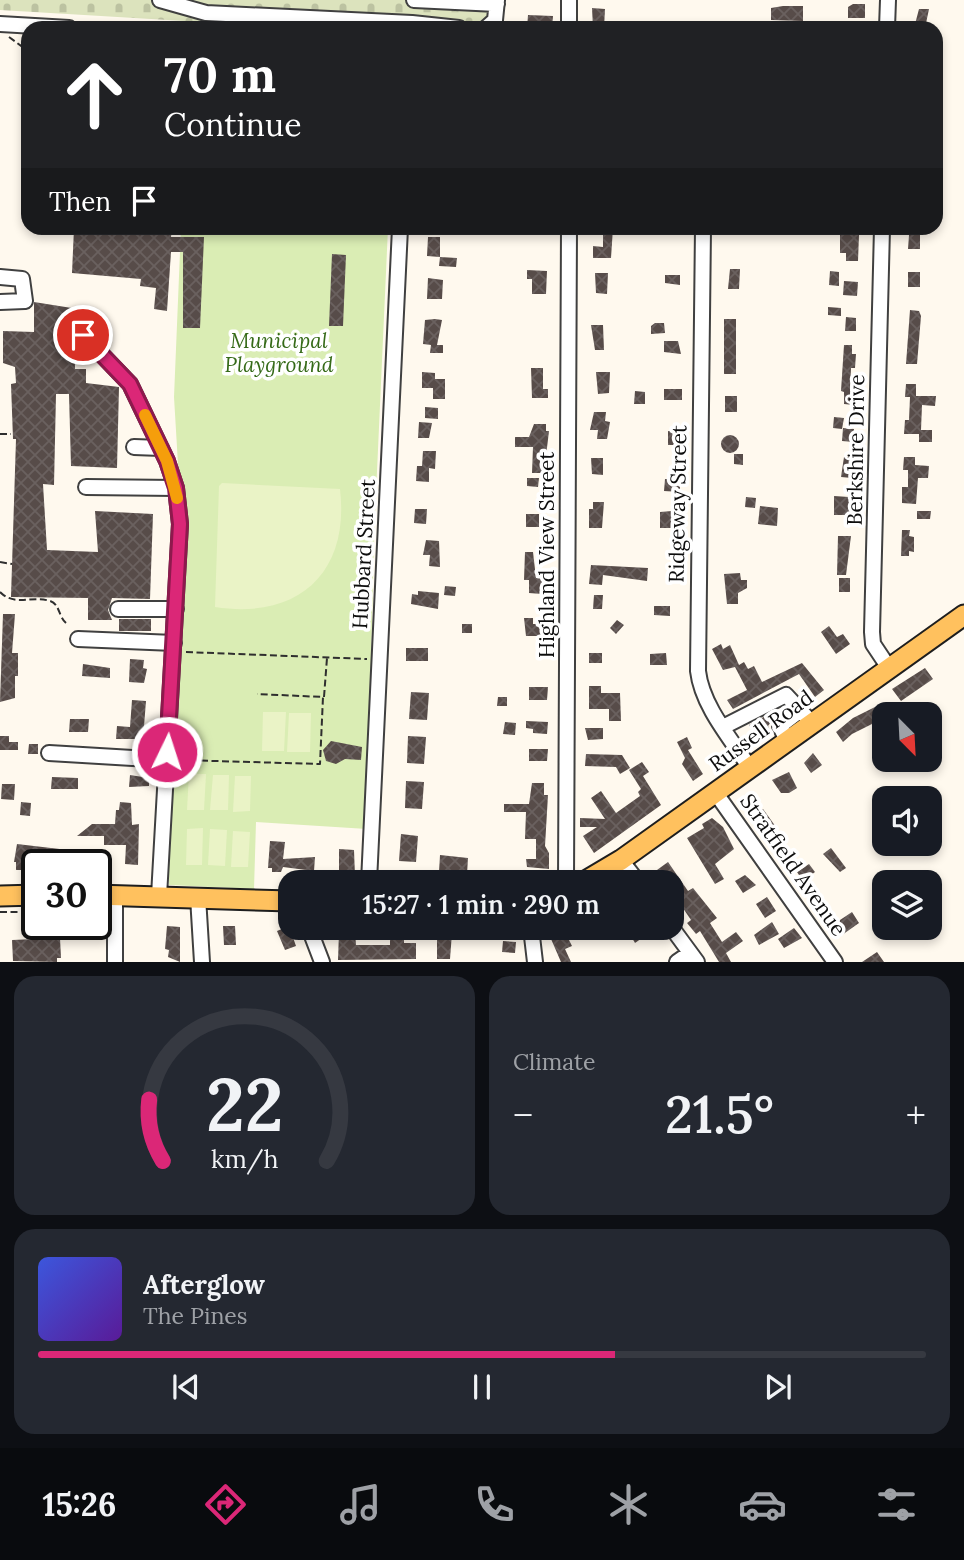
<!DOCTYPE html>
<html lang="en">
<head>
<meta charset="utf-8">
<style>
  body { margin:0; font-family:Lora,serif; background:#242831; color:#f1f3f6; height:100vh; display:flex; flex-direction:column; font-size:26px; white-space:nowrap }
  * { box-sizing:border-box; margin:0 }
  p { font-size:23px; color:#9ea1a6 }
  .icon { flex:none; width:38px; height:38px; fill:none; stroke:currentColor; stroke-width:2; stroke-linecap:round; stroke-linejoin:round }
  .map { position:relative; height:962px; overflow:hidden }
  .sheet { display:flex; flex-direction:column; gap:14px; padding:14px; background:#0d0f14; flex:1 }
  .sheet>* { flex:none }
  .hud { position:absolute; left:21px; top:21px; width:922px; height:214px; border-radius:21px; box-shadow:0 4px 10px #0003; background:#202124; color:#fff; overflow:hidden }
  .needle { width:46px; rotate:156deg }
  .buttons { position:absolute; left:872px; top:702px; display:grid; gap:14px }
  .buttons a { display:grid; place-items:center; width:70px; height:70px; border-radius:14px; background:#171b24; box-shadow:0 4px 10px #0003; font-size:35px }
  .speed { position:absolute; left:21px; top:849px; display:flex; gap:14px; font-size:35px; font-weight:700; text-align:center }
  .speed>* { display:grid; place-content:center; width:91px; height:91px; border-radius:50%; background:#171b24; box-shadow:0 4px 10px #0003; line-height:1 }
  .speed .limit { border:4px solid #111; border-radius:10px; background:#fff; color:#111 }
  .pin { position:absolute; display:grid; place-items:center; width:60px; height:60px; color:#fff; margin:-30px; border:4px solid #fff; border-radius:50%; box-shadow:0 2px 7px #0007 }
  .me { position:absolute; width:77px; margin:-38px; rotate:4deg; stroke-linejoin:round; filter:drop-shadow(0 0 5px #0008) }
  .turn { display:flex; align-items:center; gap:24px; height:147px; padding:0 28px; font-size:32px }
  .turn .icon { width:91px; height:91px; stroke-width:2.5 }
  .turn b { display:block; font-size:49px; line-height:60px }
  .then { display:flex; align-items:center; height:66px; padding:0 28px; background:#0003; gap:14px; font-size:26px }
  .big { font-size:52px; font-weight:600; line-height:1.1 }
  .sheet .widget { flex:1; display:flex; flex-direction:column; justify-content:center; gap:10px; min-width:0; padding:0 24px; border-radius:21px; background:#242831 }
  .sheet .dial { align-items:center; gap:0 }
  .dial svg { height:182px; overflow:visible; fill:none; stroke:#363941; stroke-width:7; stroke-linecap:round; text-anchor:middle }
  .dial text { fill:#f1f3f6; stroke:none }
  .song { display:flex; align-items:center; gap:21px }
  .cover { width:84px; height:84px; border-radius:10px; background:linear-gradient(135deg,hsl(230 70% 55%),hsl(270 70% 35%)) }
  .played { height:7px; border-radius:4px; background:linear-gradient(90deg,#db2777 65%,#363941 65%) }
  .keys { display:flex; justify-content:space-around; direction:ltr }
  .heat { display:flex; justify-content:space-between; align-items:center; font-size:38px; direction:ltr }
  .sheet .tiles { flex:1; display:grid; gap:14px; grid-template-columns:1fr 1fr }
  .widget:last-child { grid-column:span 2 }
  .trip { position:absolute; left:278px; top:870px; width:406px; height:70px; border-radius:21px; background:#171b24; box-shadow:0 4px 10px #0003; font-weight:600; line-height:70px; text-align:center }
  .dock { display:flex; height:112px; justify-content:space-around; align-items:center; background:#090b0e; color:#9ea1a6 }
  .dock .icon { width:49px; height:49px }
  .dock .selected { color:#db2777 }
  .dock b { font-size:32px; color:#f1f3f6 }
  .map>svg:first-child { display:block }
  .cemetery { fill:url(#cemetery-stones) }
  .park { fill:#daedb4 }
  .pitch { fill:#eaf3c6 }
  .building { fill:url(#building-cross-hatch) }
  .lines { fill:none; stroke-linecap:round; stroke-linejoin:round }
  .minor-casing { stroke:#404040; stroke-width:18 }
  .major-casing { stroke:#1e1e1e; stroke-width:23 }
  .path { stroke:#2f2f2f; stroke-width:2; stroke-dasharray:7 3.5; stroke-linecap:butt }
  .minor { stroke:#fff; stroke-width:14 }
  .major { stroke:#ffc15e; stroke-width:19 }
  .route-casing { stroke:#8e194d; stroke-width:18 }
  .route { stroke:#db2777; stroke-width:12 }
  .slow { stroke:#f59e0b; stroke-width:12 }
  .labels { text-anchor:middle; stroke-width:7; stroke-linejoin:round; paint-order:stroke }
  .park-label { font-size:21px; font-style:italic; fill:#356a18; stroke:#fff }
  .street-label { font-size:21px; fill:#0d0d0d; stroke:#fff }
</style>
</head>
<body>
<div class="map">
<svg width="964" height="962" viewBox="0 0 964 962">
  <defs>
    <pattern id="cemetery-stones" width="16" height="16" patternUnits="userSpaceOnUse" patternTransform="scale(1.75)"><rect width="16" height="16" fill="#dce3bd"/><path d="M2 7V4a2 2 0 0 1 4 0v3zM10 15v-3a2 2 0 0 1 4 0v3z" fill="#bcc2a1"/></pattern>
    <pattern id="building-cross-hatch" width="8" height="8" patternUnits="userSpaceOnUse" patternTransform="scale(1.75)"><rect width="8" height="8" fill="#574c49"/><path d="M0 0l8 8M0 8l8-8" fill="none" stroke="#6a615f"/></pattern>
  </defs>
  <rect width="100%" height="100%" fill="#fff9ee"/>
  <path class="cemetery" d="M0,0h502v28h-202l-300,-18z"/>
  <path class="park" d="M181,228h207l-14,310 -7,291 -111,-7 -2,67 -85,-4 -1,-25 11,-379 -5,-84z"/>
  <path class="pitch" d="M222,483l118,6c10,84 -42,131 -125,118l4,-121z
    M263,712h23l-2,39h-22z
    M289,713h22l-1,39h-23z
    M189,774h17l-2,36h-17z
    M213,775h16l-1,35h-18z
    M235,776h16l-1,35 -17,1z
    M203,828l-1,37h-16l1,-36z
    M210,829l17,1 -2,36 -17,-1z
    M233,831l17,1 -2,35h-17z"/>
  <path class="building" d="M853,4h12v14h-17v-11z
    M783,6h20v15l-32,-1v-12z
    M592,8l13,1 -1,19h-11z
    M919,9h10l-4,19h-11z
    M528,15l25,1 -1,12h-25z
    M74,228h98l-1,9h33l-4,91h-17v-76h-12l-4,59 -13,-2 2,-21 -16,-2 1,-7 -69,-6z
    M603,228h10l-2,30h-18v-12l10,1z
    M840,235h19l-1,26h-12v-8h-6z
    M909,235h11v14h-12z
    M428,237h12v20l-13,-1z
    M332,254l14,1 -3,71h-14z
    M440,257l17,1 -1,9 -17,-1z
    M730,269h10l-1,20h-11z
    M527,270l20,1 -1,23h-14v-15h-5z
    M830,271l9,1v14l-10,-1z
    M908,272h12v15h-12z
    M595,273h13l-1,21 -11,-1z
    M665,275h15v10l-15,-2z
    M428,278l15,2 -1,19h-15z
    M844,281l14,1 -1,14 -14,-1z
    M34,302l44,7 -4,24 1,36h11v14l33,4 -2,81 -46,-2 -2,-72h-13l-2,91 -11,-1 4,66 51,2 -3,-41 58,3 -3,85 -38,-1 -4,12 4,10h-24v-22l-77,-1 5,-158h-3l-2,-55 5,-1 -1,-16 -12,-4v-32l31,1z
    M828,307l13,1v8l-13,-1z
    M910,310l9,1 2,5 -4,48h-11z
    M846,317l10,1v13h-11z
    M435,319l7,1 -5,25h6v8h-13l1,-8 -8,-1 2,-24z
    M724,319h12v55h-12z
    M655,323h9l1,10 -14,1v-8z
    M591,325h12l1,25h-9z
    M664,341h14l3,13 -17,-2z
    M844,345h8v9h4l-1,14h-4l-1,23h5l-1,14 -10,-1v-12l-3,-1z
    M531,368h12v21h5v9h-16z
    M422,372l13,1v6h10v20h-12v-11h-11z
    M596,372h14l-1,21 -11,1z
    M906,384h10v12h20l-1,10 -13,-1 -1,25h11v12h-13v-8h-15l1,-14h4l1,-23h-5z
    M664,389h18v11h-18z
    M635,391l10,1v12h-11z
    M725,396h12v16h-12z
    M425,407l13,1v11l-13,-1z
    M594,412h12l-1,9 5,1 -3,17h-10l1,-9h-8z
    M834,417l10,1 -2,11 -9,-1z
    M419,422l13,1 -3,15h-11z
    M534,424h12v7h3l-5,42h-12l1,-26h-18v-10h14z
    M843,428l11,1 -1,13 -11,-1z
    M668,431h11v14h-11z
    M721 444a9 9 0 1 1 18 0a9 9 0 1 1-18 0Z
    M423,451h13l-1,18 -6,-1v14l-13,-1 1,-15h5z
    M734,454h9v11l-9,-1z
    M844,457l8,1v20l-11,-1z
    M904,457h11v8l14,1 -1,12h-10l-2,26 -14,-1v-16h6v-17h-5z
    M591,458h12v17l-11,-1z
    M527,478h12l-1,9 -11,-1z
    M665,479l15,1v12l-16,-1z
    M834,496l15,1v4h3l-1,14h-17z
    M746,497l10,1 -1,10 -10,-1z
    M593,502h11l-2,26h-13v-19h4z
    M760,506l18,2 -1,18 -19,-2z
    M415,509h12l-1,15 -12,-1z
    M672,511v17h-12v-16z
    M917,511h14l-1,8h-13z
    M526,514h13v13h-13z
    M902,530h8l-1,6 5,1v15l-5,-1v5h-8z
    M838,536h13l-5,39h-9z
    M426,540l13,1 1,26 -11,-1 1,-11h-7z
    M525,552h8l3,26h6v16l-13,-1v-13h-5z
    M591,565l57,3 -1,13 -44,-6 -1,10 -13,-1z
    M740,573l1,7h6v8l-9,5v11h-11l-3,-30z
    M839,578h11v14h-11z
    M445,586l11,1 -1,9 -11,-1z
    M418,591l21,2 -1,16 -27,-5 1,-10 6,1z
    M594,595h9l-1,14h-9z
    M654,606h16v10l-16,-1z
    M3,614h12l-3,39h6v23h-3v22l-15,4z
    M524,618h9v6h11v12h-18z
    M119,619h32v12h-32z
    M617,620l7,5 -8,9 -6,-6z
    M462,624h10v9h-10z
    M829,626l8,11 6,-3 7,10 -14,10 -15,-22z
    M721,644l2,5 7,-4 9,20 5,-3 4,7 6,-3 8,16 40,-19 22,27 -9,7 -16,-23 -66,35 -6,-9 20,-10 -12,-23 -12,3 -11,-21z
    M406,648h22v13h-22z
    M589,653h13v10h-13z
    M666,653l1,12h-17v-11z
    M130,659l14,1 -1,8 4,1 -3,14 -15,-1z
    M83,664l27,4v10l-28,-2z
    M925,668l8,11 -32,22 -9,-12z
    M589,686h12v7h19l1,28h-12v-12h-20z
    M529,687h19l-1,13h-18z
    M411,692l18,1 -2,27 -18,-1z
    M498,697h9v9h-10z
    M132,700l14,1 -3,38h-27l1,-13 13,1z
    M879,705h4l4,8 -3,5 -32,16 -9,8 -7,-10 17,-14z
    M771,713l3,5 -6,8 2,4 -9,5 -7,-1 -5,-9z
    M70,719h19l-1,13h-19z
    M526,721l22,1 -1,12 -14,-1v-4l-7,-1z
    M505,722l11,1 -1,12 -12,-1z
    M585,728h18v11l-15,1z
    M0,736h9v6h9v8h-18z
    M408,736l18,1 -2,27 -17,-1z
    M687,737l5,11 -4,2 15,24 -10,7 -11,-17 3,-6 -8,-16z
    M331,741l31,6 -1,13 -16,-1 -9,5 -10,-3 -3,-11z
    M29,744h9v10h-10z
    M529,749h19l-1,12h-18z
    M813,753l9,12 -11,8 -7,-10z
    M586,754l36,1 8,13 -10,6 -4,-7 -31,-1z
    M642,762l7,10 -6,4 18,29 -67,48 -11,-17 14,-9h-17v-9l25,1 -14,-21 10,-7 15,22 24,-17 -2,-4 3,-3 -12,-19z
    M789,772l8,16 -8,5h-8l-9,-13z
    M130,775l19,3v8l-20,1z
    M52,777l26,1v11h-27z
    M406,781l18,1 -2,27 -17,-1z
    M532,783h12v12h4l-3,51 4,7v16l-22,-2 -1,-8h10v-20h-11l1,-27h-22v-8h25z
    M2,784h13l-1,16 -13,-1z
    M21,802l10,1 -1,13 -10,-1z
    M120,802l11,1 1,22 7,-1 -1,41 -13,-1 1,-19h-22v-9h-27l15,-12h23l1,-14h3z
    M763,809l13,18 -8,6 -13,-18z
    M712,818l11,9 11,22 -19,15 9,15 -9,5 -28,-46 17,-10 -2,-4z
    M401,834l17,2 -2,26 -17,-1z
    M270,841l15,1 -2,17 32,-2 -1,14 -31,-4 -2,5h-9v-4h-4z
    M17,844l51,6 -1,11 -41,-6v15h-10v-8h-2z
    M831,848l15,20 -6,4 -17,-18z
    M339,849l15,1 1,26 -16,-1z
    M440,855l28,3 -1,16 -28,-2z
    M668,862l20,29 5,-3 24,30 -7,5 12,19 14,-10 7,9 -17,12 5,9h-12l-19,-31 -4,3 -9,-11 4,-3 -19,-28v-10l-9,-3 -6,-9z
    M809,864l6,8 -12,9 -6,-9z
    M745,875l11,10 -13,8 -8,-12z
    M767,897l9,14 -11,7 -9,-14z
    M852,912l7,11 -17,12 -8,-11z
    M772,922l7,12 -20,11 -5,-10z
    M167,926l13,1v35l-12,-5 1,-7 -4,-1z
    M223,926h12l1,19h-12z
    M289,926l7,20 -11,4 -8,-19z
    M558,928h5l9,18 -7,3 6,13h-10l-13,-30z
    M636,928h9l4,5 -14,10 -6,-10z
    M794,928l8,10 -18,10 -6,-9z
    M339,932h16l1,13h34v-9h14v7h12v16l-78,1z
    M437,933h15l-2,26h-13z
    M60,938l1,20h-4v4l-44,-1 -1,-21z
    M503,941l13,1 -1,11 -13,-1z
    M877,952l7,10h-22z"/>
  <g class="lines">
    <defs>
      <path id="minor" d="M160,0l46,13 206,10
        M414,0l83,4
        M569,0v28
        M0,24l69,4
        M411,28l1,-5 47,5
        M486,28l9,-8 2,-20
        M887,28l1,-28
        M703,228l-5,443c4,35 33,68 52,97
        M882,228l-10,404 1,12 16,24
        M0,277l22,2 3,22 -25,1
        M83,335l47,49 37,77 9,27 4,36 -21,372
        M134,447l27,1
        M86,487l90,1
        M118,609h58
        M78,639l96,4
        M723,727l63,-32 26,28
        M787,741l-7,-15 21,-16
        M49,753l117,7
        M715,792l120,170
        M621,860l17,22
        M369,882l31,-654
        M566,882l3,-654
        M198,897l4,65
        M309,928l13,34
        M531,928l4,34
        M672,928l25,34
        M115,962v-67
        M677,962l13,-9"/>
      <path id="major" d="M584,882l37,-22 343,-245
        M96,895l194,6
        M0,896l37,-1"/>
    </defs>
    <use href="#minor" class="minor-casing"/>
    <use href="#major" class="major-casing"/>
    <path class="path" d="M9,37l19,14
      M0,434h11
      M0,562l12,2
      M0,592c15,15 32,3 50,9 10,3 8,15 16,22
      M186,652l181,7
      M324,697l3,-39
      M180,760l140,4 3,-67 -66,-3
      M0,912h37"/>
    <use href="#minor" class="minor"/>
    <use href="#major" class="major"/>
  </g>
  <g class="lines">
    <defs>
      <path id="route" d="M83,335l47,49 37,77 9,27 4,36 -13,228"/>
    </defs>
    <use href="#route" class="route-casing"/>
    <use href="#route" class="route"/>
    <path class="slow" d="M145,415l22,46 10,37"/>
  </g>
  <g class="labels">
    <g class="park-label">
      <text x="279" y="348">Municipal<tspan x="279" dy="24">Playground</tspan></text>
    </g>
    <g class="street-label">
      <text transform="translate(856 450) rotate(-89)" y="7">Berkshire Drive</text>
      <text transform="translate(678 504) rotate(-89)" y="7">Ridgeway Street</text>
      <text transform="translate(364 554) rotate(-87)" y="7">Hubbard Street</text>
      <text transform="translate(547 555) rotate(-90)" y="7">Highland View Street</text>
      <text transform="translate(761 731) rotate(-36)" y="7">Russell Road</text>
      <text transform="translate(793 865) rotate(55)" y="7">Stratfield Avenue</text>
    </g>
  </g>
</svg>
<div class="buttons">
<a><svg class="needle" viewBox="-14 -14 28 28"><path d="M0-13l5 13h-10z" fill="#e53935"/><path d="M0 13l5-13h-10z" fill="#9ea1a6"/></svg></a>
<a><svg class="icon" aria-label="sound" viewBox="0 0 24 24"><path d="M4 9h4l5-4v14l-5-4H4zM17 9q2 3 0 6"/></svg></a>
<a><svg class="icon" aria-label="layers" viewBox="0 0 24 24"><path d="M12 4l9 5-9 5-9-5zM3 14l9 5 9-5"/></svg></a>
</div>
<div class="speed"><div class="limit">30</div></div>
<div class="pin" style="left:83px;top:335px;background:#d93025"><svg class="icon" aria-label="arrive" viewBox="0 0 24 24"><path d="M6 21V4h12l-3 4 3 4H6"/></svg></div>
<svg class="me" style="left:167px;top:752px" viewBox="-20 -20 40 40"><circle r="17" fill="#db2777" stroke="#fff" stroke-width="3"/><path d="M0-11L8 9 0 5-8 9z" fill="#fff"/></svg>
<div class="trip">15:27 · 1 min · 290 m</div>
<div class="hud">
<div class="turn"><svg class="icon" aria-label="ahead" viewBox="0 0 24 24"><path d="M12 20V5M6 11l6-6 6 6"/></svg><div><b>70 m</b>Continue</div></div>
<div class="then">Then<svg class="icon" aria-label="arrive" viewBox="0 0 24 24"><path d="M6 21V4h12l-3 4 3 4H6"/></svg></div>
</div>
</div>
<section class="sheet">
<div class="tiles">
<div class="widget dial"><svg viewBox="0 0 100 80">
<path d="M14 69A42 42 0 1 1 86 69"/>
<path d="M14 69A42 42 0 0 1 8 42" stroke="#db2777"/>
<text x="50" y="56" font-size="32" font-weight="700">22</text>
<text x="50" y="72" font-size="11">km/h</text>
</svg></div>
<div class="widget"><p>Climate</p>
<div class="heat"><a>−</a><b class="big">21.5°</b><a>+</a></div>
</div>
<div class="widget">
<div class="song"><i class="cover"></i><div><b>Afterglow</b><p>The Pines</p></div></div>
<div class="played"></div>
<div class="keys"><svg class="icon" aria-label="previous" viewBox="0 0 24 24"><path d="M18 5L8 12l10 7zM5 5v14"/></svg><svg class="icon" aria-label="pause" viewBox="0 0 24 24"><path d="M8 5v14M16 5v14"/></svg><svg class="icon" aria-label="next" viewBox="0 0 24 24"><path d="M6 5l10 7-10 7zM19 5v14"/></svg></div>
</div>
</div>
</section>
<nav class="dock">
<b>15:26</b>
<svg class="icon selected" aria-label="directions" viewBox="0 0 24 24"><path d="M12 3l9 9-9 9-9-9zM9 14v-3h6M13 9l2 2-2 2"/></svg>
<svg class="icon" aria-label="music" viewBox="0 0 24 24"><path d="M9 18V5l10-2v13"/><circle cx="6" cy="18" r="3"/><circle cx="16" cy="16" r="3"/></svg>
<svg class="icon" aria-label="phone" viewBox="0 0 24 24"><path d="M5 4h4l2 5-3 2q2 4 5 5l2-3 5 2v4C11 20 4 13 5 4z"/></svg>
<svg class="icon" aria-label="climate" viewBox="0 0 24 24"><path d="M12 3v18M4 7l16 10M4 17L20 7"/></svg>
<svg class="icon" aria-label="car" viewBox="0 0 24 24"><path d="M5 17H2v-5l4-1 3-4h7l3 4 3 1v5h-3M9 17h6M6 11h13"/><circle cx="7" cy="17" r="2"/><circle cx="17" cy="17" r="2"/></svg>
<svg class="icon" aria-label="filters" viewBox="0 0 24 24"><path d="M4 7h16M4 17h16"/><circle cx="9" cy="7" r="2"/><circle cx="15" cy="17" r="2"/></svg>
</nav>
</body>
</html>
